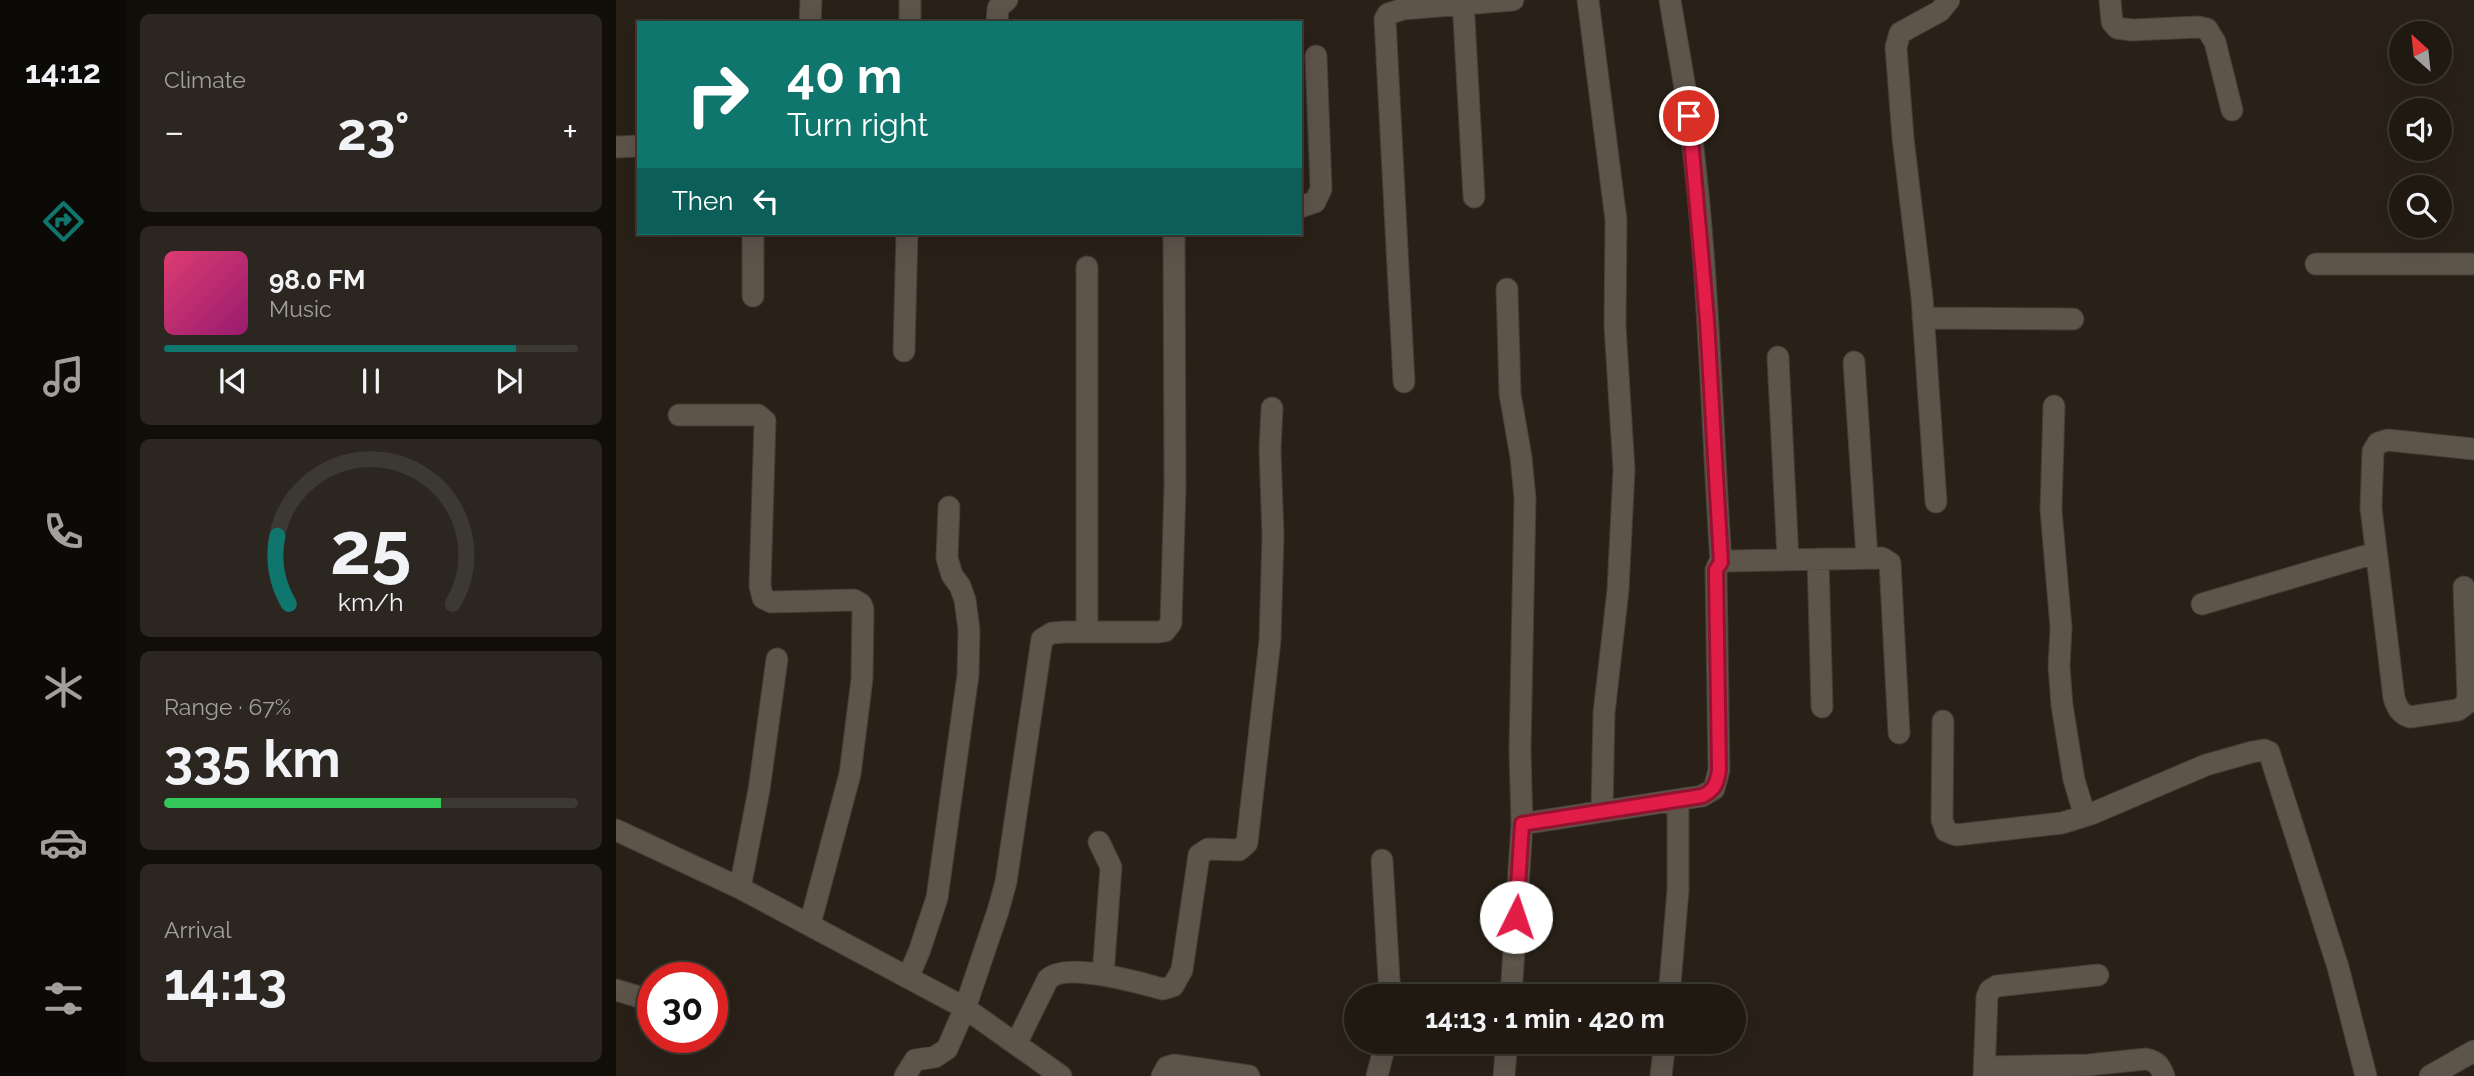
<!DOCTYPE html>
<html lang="en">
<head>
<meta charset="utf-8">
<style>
  body { margin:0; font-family:Raleway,sans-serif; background:#2c2620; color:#f1f3f6; height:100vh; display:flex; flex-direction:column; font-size:26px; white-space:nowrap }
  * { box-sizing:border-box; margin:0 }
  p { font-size:23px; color:#a1a09f }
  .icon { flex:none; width:38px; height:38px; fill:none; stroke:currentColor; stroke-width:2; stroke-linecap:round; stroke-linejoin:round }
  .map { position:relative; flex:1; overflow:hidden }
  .sheet { display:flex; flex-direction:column; gap:14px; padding:14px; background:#110e0a; width:490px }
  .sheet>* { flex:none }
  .hud { position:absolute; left:21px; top:21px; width:665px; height:214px; border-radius:0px; box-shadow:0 7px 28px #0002,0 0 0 2px #3c3832; background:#0f766e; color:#fff; overflow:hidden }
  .needle { width:46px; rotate:333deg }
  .tools { position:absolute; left:1773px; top:21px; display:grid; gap:14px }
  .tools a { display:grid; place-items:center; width:63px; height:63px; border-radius:50%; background:#1f1912; box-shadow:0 7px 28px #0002,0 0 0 2px #3c3832; font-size:35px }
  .speed { position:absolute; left:21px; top:962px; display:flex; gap:14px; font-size:35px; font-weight:700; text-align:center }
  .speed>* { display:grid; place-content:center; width:91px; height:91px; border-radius:50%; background:#1f1912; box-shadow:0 7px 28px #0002,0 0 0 2px #3c3832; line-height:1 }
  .speed .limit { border:10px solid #d22; background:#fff; color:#111 }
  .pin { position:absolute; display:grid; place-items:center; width:60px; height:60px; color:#fff; margin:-30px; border:4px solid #fff; border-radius:50%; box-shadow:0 2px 7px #0007 }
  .me { position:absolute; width:77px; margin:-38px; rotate:4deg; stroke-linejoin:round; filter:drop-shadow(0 0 5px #0008) }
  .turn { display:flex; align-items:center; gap:24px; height:147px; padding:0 35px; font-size:32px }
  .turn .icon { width:91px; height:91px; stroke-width:2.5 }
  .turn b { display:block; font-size:49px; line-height:60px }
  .then { display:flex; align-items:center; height:66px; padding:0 35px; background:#0003; gap:14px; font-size:26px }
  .big { font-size:52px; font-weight:700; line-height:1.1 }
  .sheet .widget { flex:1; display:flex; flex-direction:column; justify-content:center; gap:10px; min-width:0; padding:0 24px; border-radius:10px; background:#2c2620 }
  .sheet .dial { align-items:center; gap:0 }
  .dial svg { height:182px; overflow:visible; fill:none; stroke:#3c3832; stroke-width:7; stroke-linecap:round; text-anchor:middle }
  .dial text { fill:#f1f3f6; stroke:none }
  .song { display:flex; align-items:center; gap:21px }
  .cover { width:84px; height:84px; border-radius:10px; background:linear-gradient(135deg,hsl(340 70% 55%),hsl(320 70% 35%)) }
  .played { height:7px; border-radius:4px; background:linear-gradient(90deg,#0f766e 85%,#3c3832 85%) }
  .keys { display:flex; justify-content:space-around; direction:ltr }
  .heat { display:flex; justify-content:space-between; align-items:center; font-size:38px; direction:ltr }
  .charge { height:10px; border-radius:5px; background:linear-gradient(90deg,#34c759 67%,#3c3832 0) }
  .trip { position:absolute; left:728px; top:984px; width:402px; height:70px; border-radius:35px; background:#1f1912; box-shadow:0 7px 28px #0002,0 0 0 2px #3c3832; font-weight:700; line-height:70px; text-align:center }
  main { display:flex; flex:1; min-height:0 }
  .menu { display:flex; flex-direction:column; width:126px; justify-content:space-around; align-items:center; background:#0c0a07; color:#a1a09f }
  .menu .icon { width:49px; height:49px }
  .menu .active { color:#0f766e }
  .menu b { font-size:32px; color:#f1f3f6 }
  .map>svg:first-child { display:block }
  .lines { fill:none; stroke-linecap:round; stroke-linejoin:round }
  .minor-casing { stroke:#443e37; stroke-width:23 }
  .minor { stroke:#5d544a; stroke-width:21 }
  .route-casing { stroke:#92132f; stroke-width:18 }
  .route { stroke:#e11d48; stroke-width:12 }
</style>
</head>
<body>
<main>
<nav class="menu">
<b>14:12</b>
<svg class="icon active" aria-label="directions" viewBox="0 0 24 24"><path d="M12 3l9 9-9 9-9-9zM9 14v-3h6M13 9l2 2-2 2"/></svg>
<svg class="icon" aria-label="music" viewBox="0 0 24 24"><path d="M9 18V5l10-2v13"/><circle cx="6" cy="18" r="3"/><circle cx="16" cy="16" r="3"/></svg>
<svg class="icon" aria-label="phone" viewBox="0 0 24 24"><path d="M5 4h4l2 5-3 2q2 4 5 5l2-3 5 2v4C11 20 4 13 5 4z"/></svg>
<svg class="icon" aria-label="climate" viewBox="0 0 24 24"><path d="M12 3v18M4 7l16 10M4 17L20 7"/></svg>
<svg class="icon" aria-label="car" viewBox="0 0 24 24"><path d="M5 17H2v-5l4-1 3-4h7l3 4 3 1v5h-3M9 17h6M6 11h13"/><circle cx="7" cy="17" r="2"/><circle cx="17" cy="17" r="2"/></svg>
<svg class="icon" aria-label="filters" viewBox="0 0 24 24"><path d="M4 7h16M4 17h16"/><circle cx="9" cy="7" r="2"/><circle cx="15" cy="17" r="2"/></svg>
</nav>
<section class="sheet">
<div class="widget"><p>Climate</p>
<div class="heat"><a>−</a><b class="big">23°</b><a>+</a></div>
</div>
<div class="widget">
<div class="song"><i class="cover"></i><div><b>98.0 FM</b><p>Music</p></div></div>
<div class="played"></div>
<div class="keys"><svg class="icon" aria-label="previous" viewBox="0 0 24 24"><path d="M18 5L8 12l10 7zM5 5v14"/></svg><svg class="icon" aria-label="pause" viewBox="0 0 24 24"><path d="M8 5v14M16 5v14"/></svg><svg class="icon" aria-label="next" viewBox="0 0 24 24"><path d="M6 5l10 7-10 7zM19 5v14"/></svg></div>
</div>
<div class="widget dial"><svg viewBox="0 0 100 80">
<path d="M14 69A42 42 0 1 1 86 69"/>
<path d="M14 69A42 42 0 0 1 9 39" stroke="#0f766e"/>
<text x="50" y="56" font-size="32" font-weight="700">25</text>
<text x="50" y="72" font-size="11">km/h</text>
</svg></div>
<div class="widget"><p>Range · 67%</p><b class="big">335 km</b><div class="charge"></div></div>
<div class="widget"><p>Arrival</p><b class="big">14:13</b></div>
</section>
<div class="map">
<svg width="1858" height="1076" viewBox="0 0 1858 1076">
  <rect width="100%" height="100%" fill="#292118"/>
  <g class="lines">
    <defs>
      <path id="minor" d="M294,0v23
        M847,0l11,197
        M972,0l28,220 -1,106 9,144 -6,120 -14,123 -2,98
        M1054,0c6,38 14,77 19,116 20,147 22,298 32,446
        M1494,0l2,22 5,6 15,2 66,-3 9,2 8,13 17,68
        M194,23l1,-23
        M381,23l1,-15 9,-8
        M0,147l23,-1
        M684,207l15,-5 6,-13 -5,-133
        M137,233v63
        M1700,264h158
        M471,267v365
        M891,289l3,105 11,63 4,41 -5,253 2,73 -11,172
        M1307,318l150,1
        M288,351l3,-118
        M1162,357l10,202
        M1238,362l13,196
        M788,382l-19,-363 3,-5 15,-5 110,-9
        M1438,406l-3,104 10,118 -2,38 3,39 12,75 11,36
        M63,415h79l7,6 -5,165 3,12 8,4 83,-2 7,4 2,5 -1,70 -12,95 -40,150
        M1320,502l-14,-205 -19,-159 -7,-91 4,-14 40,-22 9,-11
        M1202,559l4,148
        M1848,587l4,109 -2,8 -8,6 -48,7c-10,-3 -13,-10 -16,-19l-23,-190 2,-57 5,-8 10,-3 86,9
        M1586,604l173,-51
        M1327,721l-1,99 4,11 10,4 106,-12 29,-9 115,-49 46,-13 12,-2 5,2 69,215 28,109
        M906,824l180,-28 12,-7 5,-19 -3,-200 2,-5 8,-4 156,-3 8,5 9,170
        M0,830l124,58 225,120 96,68
        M483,842l12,25 -8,108
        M766,860l8,136
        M124,888l19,-98 18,-131
        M292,977l11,-25 18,-54 31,-223 1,-45 -4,-30 -5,-14 -8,-11 -5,-17 2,-51
        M0,990l37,11
        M1053,996l9,-106v-90
        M400,1044l32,-65c20,-18 91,4 115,10l10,-3 9,-16 17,-115 9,-6 31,1 8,-7 23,-203 3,-104 -3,-86 2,-42
        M1369,1067l103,-2 58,-6c11,2 14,7 18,17
        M289,1076l10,-16 20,-3 12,-8 18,-41 33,-97 8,-29 36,-243 10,-6 12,-1h95l6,-1 6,-8 4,-136 -1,-254
        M546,1076l5,-9 7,-2 75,11
        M761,1076l9,-35
        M888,1076l3,-35
        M1045,1076l4,-35
        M1368,1076l3,-79 3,-7 7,-4 101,-11
        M1814,1076l44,-25"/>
    </defs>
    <use href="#minor" class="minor-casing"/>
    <use href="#minor" class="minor"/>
  </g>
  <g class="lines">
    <defs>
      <path id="route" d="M900,917l6,-93 180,-28c13,-6 15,-13 17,-26l-3,-200 5,-8 -14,-242 -18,-204"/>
    </defs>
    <use href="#route" class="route-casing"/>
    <use href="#route" class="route"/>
  </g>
</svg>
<div class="tools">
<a><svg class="needle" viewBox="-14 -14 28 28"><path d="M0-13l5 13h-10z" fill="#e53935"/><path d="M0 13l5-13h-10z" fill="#a1a09f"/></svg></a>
<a><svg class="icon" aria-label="sound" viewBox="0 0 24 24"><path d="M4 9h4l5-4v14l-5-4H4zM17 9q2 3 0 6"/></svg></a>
<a><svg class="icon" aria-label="search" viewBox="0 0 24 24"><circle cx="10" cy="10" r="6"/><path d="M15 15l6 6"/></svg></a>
</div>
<div class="speed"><div class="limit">30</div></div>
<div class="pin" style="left:1073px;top:116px;background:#d93025"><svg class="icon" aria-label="arrive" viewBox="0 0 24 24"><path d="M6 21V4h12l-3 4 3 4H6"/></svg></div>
<svg class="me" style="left:900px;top:917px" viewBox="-20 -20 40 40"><circle r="19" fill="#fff"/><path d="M0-13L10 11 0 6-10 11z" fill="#e11d48"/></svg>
<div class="trip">14:13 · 1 min · 420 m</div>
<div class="hud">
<div class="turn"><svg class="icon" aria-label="right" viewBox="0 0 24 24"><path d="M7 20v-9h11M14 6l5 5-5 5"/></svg><div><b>40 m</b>Turn right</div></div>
<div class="then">Then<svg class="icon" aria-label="left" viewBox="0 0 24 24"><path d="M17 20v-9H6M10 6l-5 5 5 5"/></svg></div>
</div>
</div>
</main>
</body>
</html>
